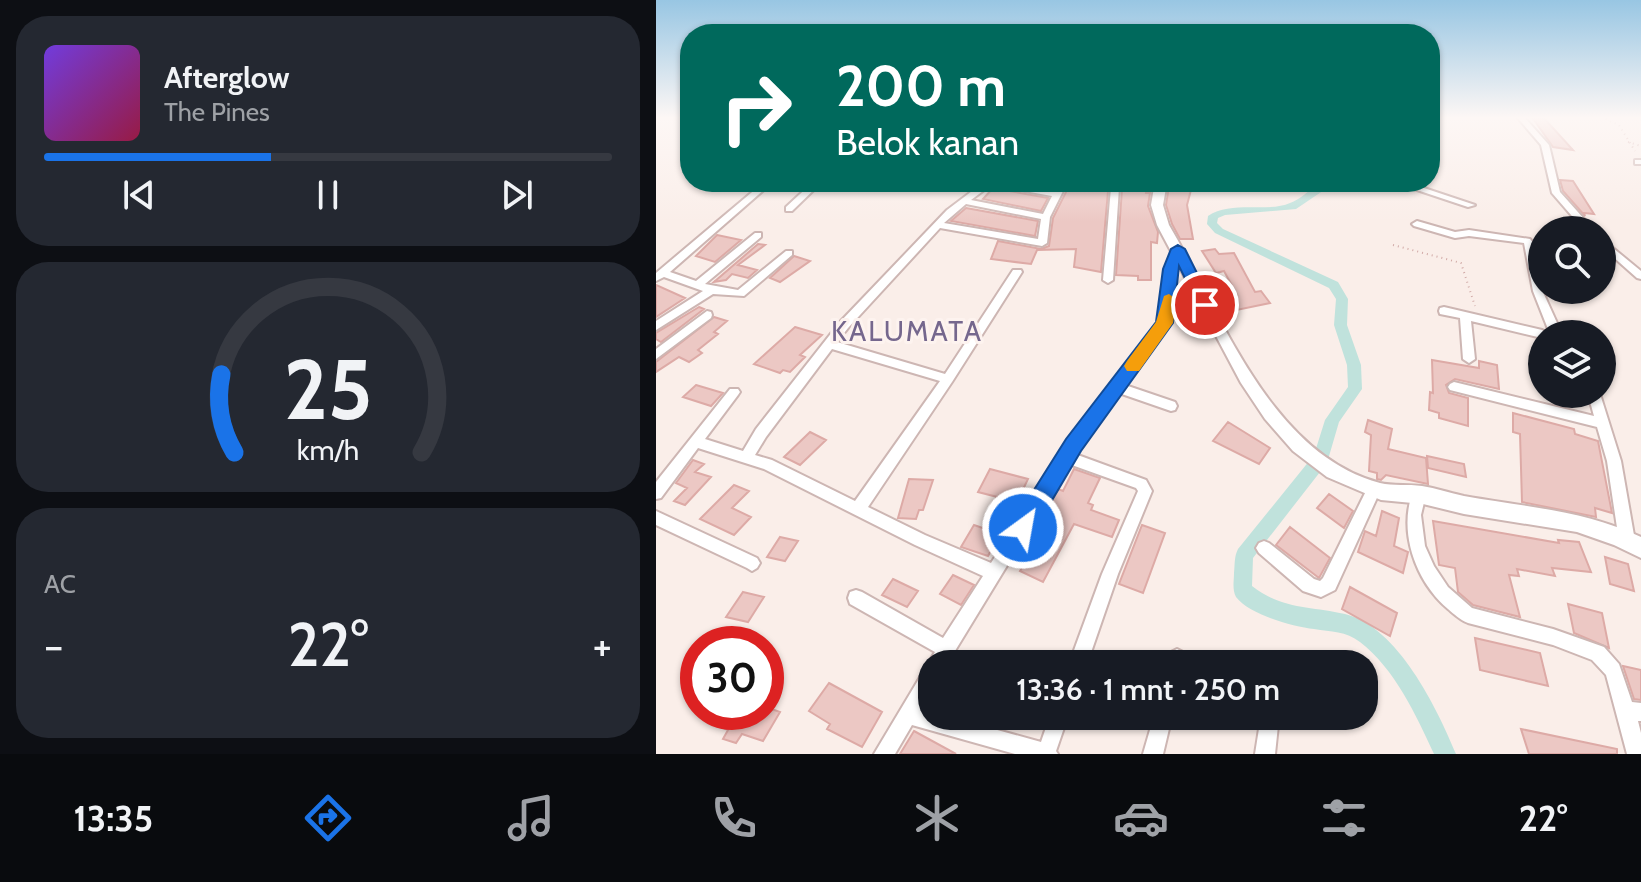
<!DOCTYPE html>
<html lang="id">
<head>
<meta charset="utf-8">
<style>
  body { margin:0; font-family:Cabin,sans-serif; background:#242831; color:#f1f3f6; height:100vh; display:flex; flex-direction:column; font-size:30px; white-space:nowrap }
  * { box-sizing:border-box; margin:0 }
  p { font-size:26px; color:#9ea1a6 }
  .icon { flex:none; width:44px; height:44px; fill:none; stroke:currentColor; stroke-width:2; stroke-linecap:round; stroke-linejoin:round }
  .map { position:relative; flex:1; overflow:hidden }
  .sheet { display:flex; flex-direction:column; gap:16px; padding:16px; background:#0d0f14; width:656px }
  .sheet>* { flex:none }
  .top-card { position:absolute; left:24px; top:24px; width:760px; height:168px; border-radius:32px; box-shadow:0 2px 6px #0004; background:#00695c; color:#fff; overflow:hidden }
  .controls { position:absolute; left:872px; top:216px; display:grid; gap:16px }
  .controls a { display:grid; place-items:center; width:88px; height:88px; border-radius:50%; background:#171b24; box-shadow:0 2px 6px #0004; font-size:40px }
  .speed { position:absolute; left:24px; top:626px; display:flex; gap:16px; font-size:40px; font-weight:700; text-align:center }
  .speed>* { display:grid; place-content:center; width:104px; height:104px; border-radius:50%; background:#171b24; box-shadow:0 2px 6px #0004; line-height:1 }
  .speed .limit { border:12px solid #d22; background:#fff; color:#111 }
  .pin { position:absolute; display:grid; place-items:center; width:68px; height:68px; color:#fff; margin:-34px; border:4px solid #fff; border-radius:50%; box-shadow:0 2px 8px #0007 }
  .me { position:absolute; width:88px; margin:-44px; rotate:32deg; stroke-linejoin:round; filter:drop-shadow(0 0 6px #0008) }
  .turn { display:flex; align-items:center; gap:28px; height:168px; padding:0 24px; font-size:36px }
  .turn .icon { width:104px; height:104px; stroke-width:2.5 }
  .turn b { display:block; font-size:56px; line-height:68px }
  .big { font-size:60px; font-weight:600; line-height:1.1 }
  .sheet .card { flex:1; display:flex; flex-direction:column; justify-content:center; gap:12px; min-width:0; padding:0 28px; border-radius:32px; background:#242831 }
  .sheet .dial { align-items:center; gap:0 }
  .dial svg { height:208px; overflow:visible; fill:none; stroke:#363941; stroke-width:7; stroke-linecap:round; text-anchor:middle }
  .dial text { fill:#f1f3f6; stroke:none }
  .song { display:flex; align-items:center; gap:24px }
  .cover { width:96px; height:96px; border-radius:12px; background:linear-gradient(135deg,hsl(260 70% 55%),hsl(340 70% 35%)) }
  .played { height:8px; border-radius:4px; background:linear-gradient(90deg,#1a73e8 40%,#363941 40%) }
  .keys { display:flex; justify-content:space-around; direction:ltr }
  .heat { display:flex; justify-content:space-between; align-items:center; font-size:44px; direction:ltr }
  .trip { position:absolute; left:262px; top:650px; width:460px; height:80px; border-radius:32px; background:#171b24; box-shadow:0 2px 6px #0004; font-weight:600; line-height:80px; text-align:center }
  .dock { display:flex; height:128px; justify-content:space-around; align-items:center; background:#090b0e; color:#9ea1a6 }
  .dock .icon { width:56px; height:56px }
  .dock .selected { color:#1a73e8 }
  .dock b { font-size:36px; color:#f1f3f6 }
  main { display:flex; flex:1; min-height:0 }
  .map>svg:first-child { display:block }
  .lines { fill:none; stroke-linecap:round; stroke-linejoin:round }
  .canal { fill:#c0e2dc; fill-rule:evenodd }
  .building { fill:#ecc8c4; stroke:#ddaaa6; stroke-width:2 }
  .minor-casing { stroke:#cdb6b3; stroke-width:4 }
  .tertiary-casing { stroke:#cdb6b3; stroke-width:4 }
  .path { stroke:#d1aaa7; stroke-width:2; stroke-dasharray:1 4; stroke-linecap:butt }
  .minor { fill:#fff; fill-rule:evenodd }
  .tertiary { fill:#fff; fill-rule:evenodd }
  .route { fill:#1a73e8; stroke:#114b97; stroke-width:2 }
  .slow { fill:#f59e0b }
  .labels { text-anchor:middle; stroke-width:6; stroke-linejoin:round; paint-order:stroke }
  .quarter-label { font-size:28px; letter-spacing:2px; fill:#75678d; stroke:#fdf3ef }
</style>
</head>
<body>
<main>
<section class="sheet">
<div class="card">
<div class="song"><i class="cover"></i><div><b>Afterglow</b><p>The Pines</p></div></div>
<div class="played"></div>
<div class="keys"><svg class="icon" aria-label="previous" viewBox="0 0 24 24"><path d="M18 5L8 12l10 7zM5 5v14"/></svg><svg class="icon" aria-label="pause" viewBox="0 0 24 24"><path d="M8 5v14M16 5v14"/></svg><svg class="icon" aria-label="next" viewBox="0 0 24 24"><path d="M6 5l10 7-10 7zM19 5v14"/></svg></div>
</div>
<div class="card dial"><svg viewBox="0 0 100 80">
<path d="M14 69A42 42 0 1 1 86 69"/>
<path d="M14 69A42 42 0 0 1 9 39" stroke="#1a73e8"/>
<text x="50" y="56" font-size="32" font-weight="700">25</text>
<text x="50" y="72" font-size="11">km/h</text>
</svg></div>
<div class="card"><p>AC</p>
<div class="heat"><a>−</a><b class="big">22°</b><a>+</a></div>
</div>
</section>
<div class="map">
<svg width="985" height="754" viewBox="0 0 985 754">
  <rect width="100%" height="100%" fill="#faeee9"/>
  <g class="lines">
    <path class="canal" d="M680,182l-40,27 -71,6 -7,3 -1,5 6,6 115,53 10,17 -1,26 14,40 1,24 -23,33 -12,41 -74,95 -1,28c31,24 58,20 93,28 53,13 92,94 111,140h-22c-18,-39 -39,-85 -74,-112 -14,-11 -29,-10 -46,-13 -22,-3 -64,-14 -78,-32 -4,-7 -2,-17 -2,-24 1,-9 0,-16 4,-24l76,-94 11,-35 23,-33 -1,-22 -13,-40 2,-26 -7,-11 -114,-55 -8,-9 1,-8c23,-16 60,-3 82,-13 21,-8 19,-21 46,-21z"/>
  </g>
  <path class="building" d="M876,117h11l30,33 -20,-3z
    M904,180l13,1 21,33 -10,-1 1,3 -22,-25z
    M518,183l18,3 -5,19 6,34h-13l-8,-15 -6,-19 3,-19z
    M475,186h16l-1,7h4l-2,13 10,26 -1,11 -6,-1v38h-13v-4l-22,-1 6,-86z
    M337,188l55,10 -7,13 -58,-12z
    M412,188l40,3 -7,81 -27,-5 2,-18 -39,1 -6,14 -40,-5 7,-18 43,8 8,-3 4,-28z
    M310,208l72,13 -3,15 -84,-15z
    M61,235l24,5 -26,22 -19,-6z
    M102,244l7,1 -27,20 19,5 -9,8 -16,-4 -6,6 -12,2z
    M559,249l4,5 15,-1 21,39 6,-1 9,12 -38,8 -8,-13 13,-3 -13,-24 -8,2 -14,-22z
    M138,256l16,5 -30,21 -10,-4z
    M0,285l29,13 -29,19z
    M43,307l5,2 -43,33 -5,-3v-6z
    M58,317l13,4 -13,11 4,2 -20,16 4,3 -13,9 -10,-5 -23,15v-10z
    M139,327l27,8 -22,20 5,2 -15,15 -7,-2 -3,3 -26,-9z
    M776,360l47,8v-7l18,4 2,24 -44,-10 -9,6 3,8 19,5v28l-29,-8v-5l-10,-3 1,-18 3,1z
    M40,385l27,8 -12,13 -28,-9z
    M857,413l61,16 1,5 23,7 14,72 -17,-5 1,9 -74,-15 -2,-68 -7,-2z
    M712,420l24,9 -4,20 38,9 2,26 -42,-9 -5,5 -4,-1v-6l-8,-2 2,-36 -6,-3z
    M572,422l42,26 -11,16 -46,-23z
    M154,432l16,8 -26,25 -16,-8z
    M771,456l37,8 2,13 -38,-9z
    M37,460l11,4 -9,8 16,5 -26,28 -11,-4 13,-13 -11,-5z
    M334,469l38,10 -11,23 -39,-10z
    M418,469l26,9 -12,25 5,2 -2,5 28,10 -7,17 -38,-13 -31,58 -23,-11 18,-31 -6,-3 9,-18 17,-30 5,2z
    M253,479l24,1 -10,30h-4l-3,9 -18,-1z
    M78,485l15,6 -17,17 19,9 -17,18 -34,-16z
    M673,494l24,17 -9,17 -27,-20z
    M726,511l17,7 -5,28 14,6 -5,21 -45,-21 7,-21 11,5z
    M777,521l126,22 -1,-3 21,2 12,30 -39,-4 3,8 -38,-7 2,7 -10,-1 11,42 -47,-12 -15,-13 -3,-24 -16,-3z
    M318,525l26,9 -12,22 -27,-9z
    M486,525l23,8 -22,60 -24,-9z
    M634,527l40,31 -11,20 -43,-33z
    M124,537l18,4 -13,20 -18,-4z
    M949,557l23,7 6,27 -24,-7z
    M297,575l21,10 -13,20 -21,-11z
    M237,579l25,12 -11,16 -25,-12z
    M694,587l47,26 -7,23 -48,-27z
    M87,592l21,5 -16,25 -22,-5z
    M912,604l34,9 7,35 -35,-15z
    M819,638l65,15 8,33 -68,-16z
    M967,666l18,4v30l-7,-1z
    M173,683l53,29 -20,35 -35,-18 3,-5 -21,-13z
    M110,707l14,5 -17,29 -21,-7 -6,9 -13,-4 5,-9 -7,-3 9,-15h36z
    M865,729l96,20v5h-88z
    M258,731l42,23h-56z"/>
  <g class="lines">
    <defs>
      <path id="minor" d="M861,117h7l25,28 11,47 34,38h-10l-32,-37 -11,-48z
        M979,160h6v4h-6z
        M108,182h9l-103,90 26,9 59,-48h6v4l-56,47 33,6 48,-39h6v4l-48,41 -31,-2 -57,36v-9l47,-30 -39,-14 -8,4v-8z
        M157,182h9l-30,29h-6v-4z
        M328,182h20l50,9 4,-9h74l-13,5 -6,93 -5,3 -5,-3 8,-92 -45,-3 -16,32 -3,26 -5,3 -102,-18 -92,100 -11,14 108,32 68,-104h8l1,2 -70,110 -84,125 57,28 66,28 78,-122 90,-119 8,-56 6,-17 5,-3 5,3 -6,17 -8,57 -44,62 50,17 2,4 -2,4 -4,1 -52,-18 -44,61 71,26 6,11 -34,83 -31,90h-18l33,-90 36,-83 -2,-3 -67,-24 -122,200h-15v25l-11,20 11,3v4h15l94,26 9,-26h18l-12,35 2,3h-43l-103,-29 -17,29h-21l61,-102 -85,-48 -2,-6 2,-6 6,-2 6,2 81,46 40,-62 -68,-31 -151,-76 -66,-21 -37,50 -5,1v-17l74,-93h8l2,3 -2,3 -33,44 38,12 13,-22 84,-107 107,-112zM335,185l61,11 -9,18 -72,-14zM310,204l75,15 -3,20 -94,-16zM176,349l108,32 -85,120 -83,-41 -17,-5 11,-18z
        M737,182h13l69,23 -7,2z
        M761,221l38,11 14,-2 61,9 5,6 7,45 20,44h-12l-17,-43 -9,-48 -55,-7 -14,2 -41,-12 -2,-2z
        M946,239l39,32v8l-4,-1 -35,-31z
        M788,307l98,23 6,4h-6v4l-71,-17 4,38 -6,4 -6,-4 -3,-41 -20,-4 -1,-3 1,-3z
        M51,311l4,1 1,3 -1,3 -55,41v-10z
        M798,382l140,34 -6,-22h12l21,67 14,80 -3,5 -5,2 -5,-2 -3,-5 -12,-80 -10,-34 -147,-37 -2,-3 2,-3z
        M718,483l5,2 2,4 -46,101 -14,7 -18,-6 -44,-38 -3,-5 3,-5 5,-2 5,2 45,36 6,2 3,-3 46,-93z
        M763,488l5,1 2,5 -5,21 4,31 9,20 14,21 24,21 81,21 51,18 15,17 13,38 9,1v18h-3l3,12v21h-14l-21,-79 -14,-15 -39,-15 -85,-22c-8,-3 -14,-9 -20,-14 -33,-28 -51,-79 -34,-120z
        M0,511l101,47 3,5 -3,5 -5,3 -5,-3 -91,-43z
        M521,649l6,3 3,6 -1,6h-18l4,-12z
        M498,716h18l-9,38h-20z
        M605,716h18l-4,38h-20z"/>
      <path id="tertiary" d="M499,182h12l-4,23 6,20c52,88 101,229 211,258 13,3 28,1 42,3 14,2 28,7 42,10 61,11 120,14 177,41v21l-27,-13 -37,-13 -113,-18 -41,-10 -42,-4 -54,-23 -34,-26 -28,-32 -24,-36 -84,-158 -6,-20z"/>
    </defs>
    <use href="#minor" class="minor-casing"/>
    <use href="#tertiary" class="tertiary-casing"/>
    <path class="path" d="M945,117l18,8 16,26
      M972,142l13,4
      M737,245l68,18 14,43"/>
    <use href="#minor" class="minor"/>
    <use href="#tertiary" class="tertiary"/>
  </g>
  <linearGradient id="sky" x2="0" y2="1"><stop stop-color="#98c6e3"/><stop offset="0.53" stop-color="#fdf7f5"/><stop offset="1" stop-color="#fdf7f5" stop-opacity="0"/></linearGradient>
  <rect width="985" height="222" fill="url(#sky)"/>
  <path class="route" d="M522,245l7,4 28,56 -8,6 -5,-2 -21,-43 -6,57 -92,128 -50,85 -8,3 -8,-3 -3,-8 3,-8 51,-81 90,-117 7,-53 8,-20z"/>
  <path class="slow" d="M513,294l8,6 -4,23 -34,48h-12l-3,-5 3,-5 29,-39 8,-26z"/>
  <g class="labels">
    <g class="quarter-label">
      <text x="251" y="341">KALUMATA</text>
    </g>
  </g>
</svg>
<div class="controls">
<a><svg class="icon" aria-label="search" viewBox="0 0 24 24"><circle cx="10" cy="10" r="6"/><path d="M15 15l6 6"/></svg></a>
<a><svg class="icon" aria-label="layers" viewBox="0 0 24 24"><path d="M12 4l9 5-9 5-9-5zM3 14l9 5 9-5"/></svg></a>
</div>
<div class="speed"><div class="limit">30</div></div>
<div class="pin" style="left:549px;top:305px;background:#d93025"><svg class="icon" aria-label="arrive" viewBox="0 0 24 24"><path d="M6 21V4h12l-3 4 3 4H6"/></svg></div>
<svg class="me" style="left:367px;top:528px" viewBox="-20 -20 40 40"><circle r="17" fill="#1a73e8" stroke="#fff" stroke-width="3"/><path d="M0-11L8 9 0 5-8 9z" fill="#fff"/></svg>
<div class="trip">13:36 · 1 mnt · 250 m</div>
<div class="top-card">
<div class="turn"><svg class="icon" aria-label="right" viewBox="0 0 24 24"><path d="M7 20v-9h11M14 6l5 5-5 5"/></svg><div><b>200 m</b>Belok kanan</div></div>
</div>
</div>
</main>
<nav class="dock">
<b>13:35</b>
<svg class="icon selected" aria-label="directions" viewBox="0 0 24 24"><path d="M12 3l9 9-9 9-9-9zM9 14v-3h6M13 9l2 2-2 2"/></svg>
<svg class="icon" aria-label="music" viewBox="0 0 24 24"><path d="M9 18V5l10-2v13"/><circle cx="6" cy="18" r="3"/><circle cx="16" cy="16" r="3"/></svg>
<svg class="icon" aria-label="phone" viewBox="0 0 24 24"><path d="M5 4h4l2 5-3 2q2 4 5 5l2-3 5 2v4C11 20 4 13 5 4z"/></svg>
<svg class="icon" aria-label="climate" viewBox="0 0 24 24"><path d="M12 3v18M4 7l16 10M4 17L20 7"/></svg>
<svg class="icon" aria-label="car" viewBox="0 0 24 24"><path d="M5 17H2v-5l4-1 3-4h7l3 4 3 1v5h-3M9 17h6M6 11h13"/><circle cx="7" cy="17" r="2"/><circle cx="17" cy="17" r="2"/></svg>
<svg class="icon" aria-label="filters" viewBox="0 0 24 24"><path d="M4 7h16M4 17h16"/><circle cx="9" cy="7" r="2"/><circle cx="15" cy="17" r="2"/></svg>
<b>22°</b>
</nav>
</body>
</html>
